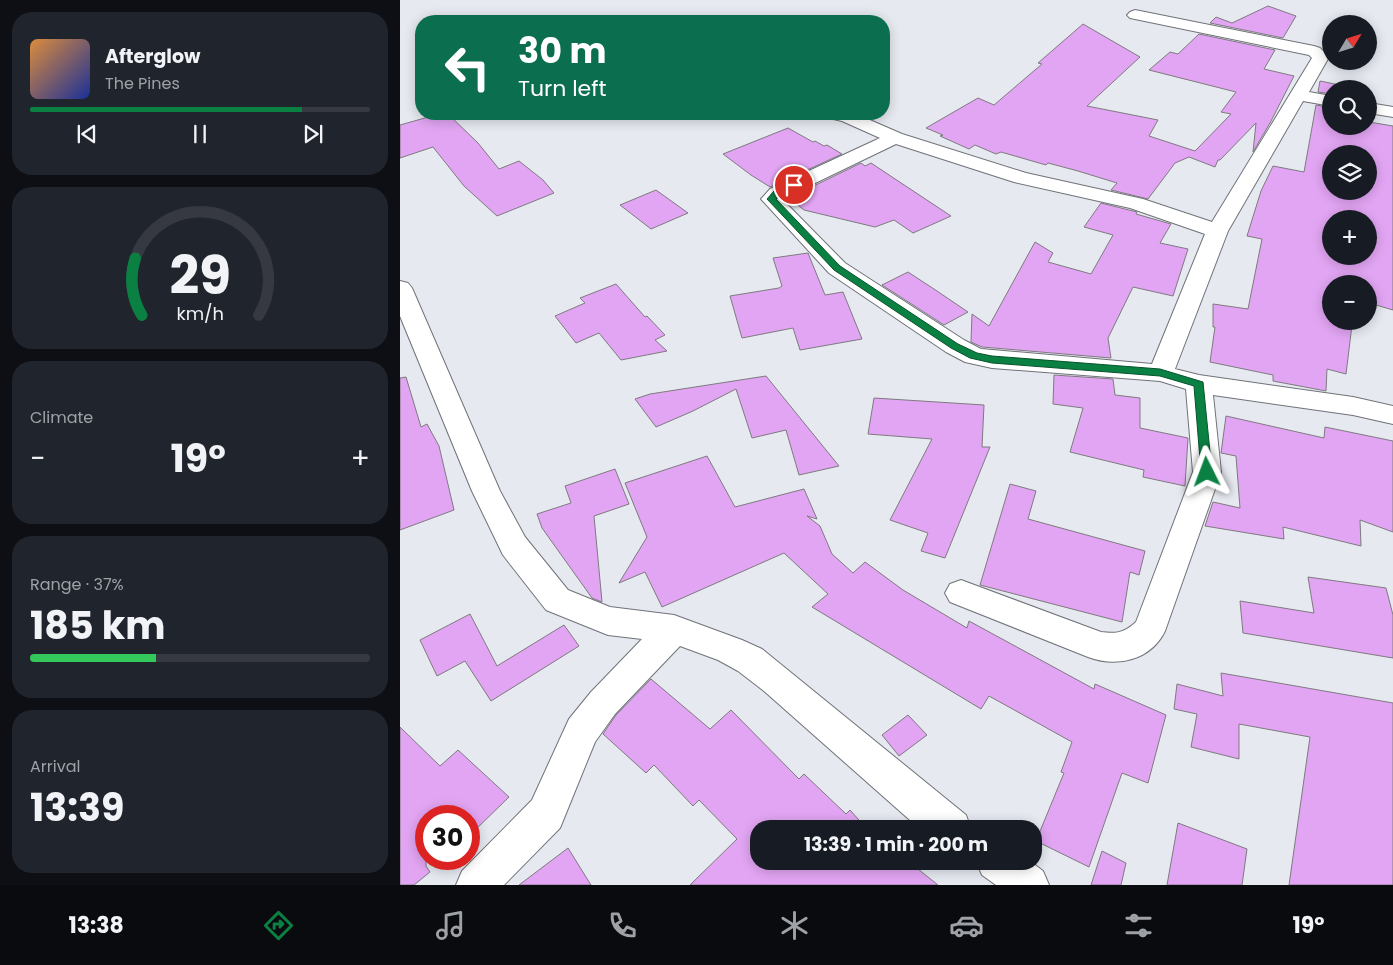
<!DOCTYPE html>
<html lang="en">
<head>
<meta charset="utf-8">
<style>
  body { margin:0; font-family:Poppins,sans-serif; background:#20242c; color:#f1f3f6; height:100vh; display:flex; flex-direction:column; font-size:19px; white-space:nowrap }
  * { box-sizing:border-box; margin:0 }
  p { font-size:16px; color:#9ea1a6 }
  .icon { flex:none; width:28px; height:28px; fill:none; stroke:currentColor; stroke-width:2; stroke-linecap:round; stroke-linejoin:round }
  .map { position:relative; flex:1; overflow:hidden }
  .drawer { display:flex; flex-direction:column; gap:12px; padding:12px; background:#0d0f14; width:400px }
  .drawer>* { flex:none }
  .banner { position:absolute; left:15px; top:15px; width:475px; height:105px; border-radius:20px; box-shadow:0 2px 12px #0003; background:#0b6e4f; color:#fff; overflow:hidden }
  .needle { width:32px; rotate:52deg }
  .tools { position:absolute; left:922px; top:15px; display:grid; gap:10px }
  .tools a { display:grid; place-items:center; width:55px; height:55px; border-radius:50%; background:#171b24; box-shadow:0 2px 12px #0003; font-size:25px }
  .speed { position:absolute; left:15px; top:805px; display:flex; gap:10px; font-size:25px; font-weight:700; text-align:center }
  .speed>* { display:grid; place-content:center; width:65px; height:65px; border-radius:50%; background:#171b24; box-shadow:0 2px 12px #0003; line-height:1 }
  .speed .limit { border:8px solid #d22; background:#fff; color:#111 }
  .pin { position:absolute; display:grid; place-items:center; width:42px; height:42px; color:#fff; margin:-21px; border:2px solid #fff; border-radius:50%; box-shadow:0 1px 5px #0007 }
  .me { position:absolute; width:55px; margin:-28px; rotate:357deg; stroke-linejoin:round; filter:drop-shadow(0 0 4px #0008) }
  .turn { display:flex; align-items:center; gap:18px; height:105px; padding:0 20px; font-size:22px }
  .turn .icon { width:65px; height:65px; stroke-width:2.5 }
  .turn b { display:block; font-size:35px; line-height:42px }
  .big { font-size:38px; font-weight:700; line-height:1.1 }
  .drawer .widget { flex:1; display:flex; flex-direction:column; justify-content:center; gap:8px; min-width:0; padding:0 18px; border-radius:20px; background:#20242c }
  .drawer .dial { align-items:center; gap:0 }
  .dial svg { height:130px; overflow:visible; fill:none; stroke:#363941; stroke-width:7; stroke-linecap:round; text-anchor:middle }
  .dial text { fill:#f1f3f6; stroke:none }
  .song { display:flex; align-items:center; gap:15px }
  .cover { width:60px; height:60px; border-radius:8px; background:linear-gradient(135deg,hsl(30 70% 55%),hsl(230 70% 35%)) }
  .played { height:5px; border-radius:2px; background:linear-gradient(90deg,#0b8043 80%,#363941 80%) }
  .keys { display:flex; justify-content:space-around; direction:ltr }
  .heat { display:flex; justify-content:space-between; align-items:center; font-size:28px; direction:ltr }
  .charge { height:8px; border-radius:4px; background:linear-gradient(90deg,#34c759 37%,#363941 0) }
  .trip { position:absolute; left:350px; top:820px; width:292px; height:50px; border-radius:20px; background:#171b24; box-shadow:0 2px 12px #0003; font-weight:700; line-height:50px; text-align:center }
  .dock { display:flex; height:80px; justify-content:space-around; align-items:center; background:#090b0e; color:#9ea1a6 }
  .dock .icon { width:35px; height:35px }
  .dock .current { color:#0b8043 }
  .dock b { font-size:22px; color:#f1f3f6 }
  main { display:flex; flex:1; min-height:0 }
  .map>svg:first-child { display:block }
  .building { fill:#e2a5f3; stroke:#7e7a7f; fill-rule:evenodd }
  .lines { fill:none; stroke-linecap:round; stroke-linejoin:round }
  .minor-casing { stroke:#6f7278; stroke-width:2 }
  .minor { fill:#fff; fill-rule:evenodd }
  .route { fill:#0b8043; stroke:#07532c }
</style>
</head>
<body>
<main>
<section class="drawer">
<div class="widget">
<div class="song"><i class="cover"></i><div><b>Afterglow</b><p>The Pines</p></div></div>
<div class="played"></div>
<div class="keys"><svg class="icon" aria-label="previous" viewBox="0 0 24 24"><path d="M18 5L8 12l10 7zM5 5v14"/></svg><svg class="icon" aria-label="pause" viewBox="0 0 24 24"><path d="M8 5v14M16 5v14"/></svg><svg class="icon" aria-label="next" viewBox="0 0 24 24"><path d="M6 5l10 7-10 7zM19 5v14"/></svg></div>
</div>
<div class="widget dial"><svg viewBox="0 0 100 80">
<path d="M14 69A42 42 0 1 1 86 69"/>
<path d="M14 69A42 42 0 0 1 10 34" stroke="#0b8043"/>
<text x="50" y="56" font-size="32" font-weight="700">29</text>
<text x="50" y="72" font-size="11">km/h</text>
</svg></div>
<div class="widget"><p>Climate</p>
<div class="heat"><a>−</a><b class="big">19°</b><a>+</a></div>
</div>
<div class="widget"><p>Range · 37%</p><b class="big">185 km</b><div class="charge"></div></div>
<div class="widget"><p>Arrival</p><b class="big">13:39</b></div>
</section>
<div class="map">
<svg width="993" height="885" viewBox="0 0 993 885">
  <rect width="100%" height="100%" fill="#e6e9f0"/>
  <path class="building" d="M868,6l28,10 -13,22 -73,-15 6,-6 16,6z
    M683,24l57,33 -53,49 71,14 -9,16 46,15 36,-37 -10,-2 15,-20 -87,-22 21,-18 8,2 21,-20 76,16 -11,19 30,7 -24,47 -17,29 3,-29 -36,37h-2l-3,7 -26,-10 -14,6 -27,36 -37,-9 6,-7 -39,-12 -30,-8 -2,2 -45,-13 -5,2 -21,-9 -6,4 -29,-13 3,-1 -17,-7 52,-30 16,7 48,-41 -4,-1z
    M920,81l39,8h-28v5l-13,-2z
    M916,105l15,3v18h38v-4l24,4v184l-24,-7v-19h-38v37h23v4h-2l-6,49 -19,-5 -1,22 -53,-10v-6l-63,-13 5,-35h-2v-23l35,5 14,-70 -15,-3 14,-45 12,-25 31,6zM931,154h38v37h-38zM931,219h38v37h-38z
    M39,114h9l30,29 21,26 20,-8 24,19 11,13 -57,23 -33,-30 -31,-39 -33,11v-33z
    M388,128l25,14 2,-1 9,5 3,-1 15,9 -72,33 -19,-12 -28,-21z
    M461,163l4,3 6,-3 80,53 -38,17 -19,-13 -19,7 -71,-17 -15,-12z
    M256,190l32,23 -37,16 -31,-24z
    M701,203l36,9 -1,2 35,10 -11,19 28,6 -15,47 -40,-9 -25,51 3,20 -129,-11 -11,-5 1,-28 17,12 46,-84 18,11 -5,9 43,12 22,-39 -29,-8z
    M408,253l17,42 18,-3 19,47 -62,11 -7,-22 -51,10 -12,-42 49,-8 3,-2 -9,-28z
    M508,272l29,19 31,21 -24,13 -62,-40z
    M216,284l29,33 2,-1 18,19 -10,5 12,11 -46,9 -22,-27 -23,10 -21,-27 30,-13 -5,-5z
    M654,375l59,4 2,16 25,3v30l48,10 -3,48 -42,-9 1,-7 -74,-18 13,-44 -30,-4z
    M366,376l73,90 -40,9 -13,-45 -34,8 -16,-49 -43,22 -37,16 -21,-28 15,-5z
    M6,377l15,50 6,-3 12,22 15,64 -54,20v-152z
    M474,398l110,7 -2,42h8l-45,111 -24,-7 7,-18 -38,-13 42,-81 -64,-5z
    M826,416l98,22 1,-11 68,14v91l-33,-12 1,26 -78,-19 1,12 -79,-13 8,-24 27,6 -4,-52 -15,-3z
    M307,456l28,51 69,-18 13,30 -10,-3 13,10 12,28 21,19 12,-11 38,28 64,38 2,-7 125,68 1,-5 71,31 -18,68 -26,-10 -33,94 -53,-26 28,-68 -3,-1 11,-30 -83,-46 -8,13 -169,-102 16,-13 -44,-41 -122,54 -17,-35 -26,11 28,-46 -22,-54z
    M215,469l14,35 -35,12 8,86 -10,-4 -50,-70 -5,-14 34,-11 -6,-17z
    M610,484l26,7 -8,28 117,32 -6,24 -9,-3 -8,50 -142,-37z
    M908,577l78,11 7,27v43l-150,-25 -3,-32 74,12z
    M70,614l27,52 67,-41 15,21 -88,55 -26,-40 -28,15 -17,-36z
    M821,673l172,30v182h-104l21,-148 -71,-13v35l-48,-12 6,-33 -23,-5 3,-25 46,12z
    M251,679l59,50 21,-19 68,69 5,-5 42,40 4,-4 17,19h-108v32h149l30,24h-248l47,-46 -38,-39 -6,6 -39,-41 -8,8 -43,-39 13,-19z
    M508,715l19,20 -28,21 -17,-21z
    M0,727l40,39 18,-16 51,47 -40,39v-20h-43v50l4,6 -16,13h-14z
    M778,823l69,26 -5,36h-75z
    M168,848l23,37h-72z
    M702,851l24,12 -5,22h-30z"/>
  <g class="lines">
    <defs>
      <path id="minor" d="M735,10l179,36 6,2 9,9 -20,35 22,4v10l-28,-5 -75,130 -53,138 24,6 154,22 40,9v18l-40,-9 -140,-20 8,77 -56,159c-14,29 -48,37 -77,26l-138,-55 -5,-9 5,-9 11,-4 140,52c15,2 23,1 35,-10l57,-150 -7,-83 -26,-8 -168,-13 -27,-6 -19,-10 -117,-79 -68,-74 9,-10 110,-51 -38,-17 -13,-3 -3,-4h30l46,20 124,39 117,26 69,23 100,-164 -3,-3 -179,-37 -3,-3 3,-3zM496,144l118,38 116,26 75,26 -53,130 -171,-15 -17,-9 -119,-77 -63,-64z
        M969,103l24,4v10l-24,-4z
        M0,281l8,2 4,5 88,203 25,46 43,53 42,17 64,8 68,25 20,9 204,166 5,14h-51l-156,-138 -26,-20 -20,-11 -38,-14 -65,68 -20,28 -35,86 -56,57h-48l6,-14 70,-71 37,-81 22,-27 51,-53 -34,-4 -62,-25 -43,-55 -31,-64 -72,-175z
        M576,861h54l13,10 6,14h-53l-14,-10z"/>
    </defs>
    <use href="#minor" class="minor-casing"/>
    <use href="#minor" class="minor"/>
  </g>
  <path class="route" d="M391,183l7,2 -22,14 64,67 118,78 19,9 15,3 168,13 43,13 9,90 -1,3 -4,1 -6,-4 -7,-86 -34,-10 -168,-13 -22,-5 -19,-10 -117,-78 -67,-71 7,-8z"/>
</svg>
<div class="tools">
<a><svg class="needle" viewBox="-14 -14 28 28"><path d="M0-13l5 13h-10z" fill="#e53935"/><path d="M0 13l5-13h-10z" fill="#9ea1a6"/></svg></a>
<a><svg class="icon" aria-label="search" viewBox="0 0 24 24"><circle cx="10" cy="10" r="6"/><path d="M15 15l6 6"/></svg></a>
<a><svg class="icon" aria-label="layers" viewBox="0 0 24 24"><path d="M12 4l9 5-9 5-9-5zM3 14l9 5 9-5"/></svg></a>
<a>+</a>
<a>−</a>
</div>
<div class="speed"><div class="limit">30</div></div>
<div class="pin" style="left:394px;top:185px;background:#d93025"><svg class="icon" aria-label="arrive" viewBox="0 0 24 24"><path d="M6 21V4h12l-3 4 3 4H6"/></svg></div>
<svg class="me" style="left:807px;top:472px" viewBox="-20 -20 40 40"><path d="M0-17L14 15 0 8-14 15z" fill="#0b8043" stroke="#fff" stroke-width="4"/></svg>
<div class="trip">13:39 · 1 min · 200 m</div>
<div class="banner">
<div class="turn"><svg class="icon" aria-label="left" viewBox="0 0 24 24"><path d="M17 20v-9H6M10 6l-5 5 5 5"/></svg><div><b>30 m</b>Turn left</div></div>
</div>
</div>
</main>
<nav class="dock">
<b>13:38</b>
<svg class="icon current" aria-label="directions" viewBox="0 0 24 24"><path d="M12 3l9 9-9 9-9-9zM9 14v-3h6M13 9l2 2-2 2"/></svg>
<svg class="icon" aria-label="music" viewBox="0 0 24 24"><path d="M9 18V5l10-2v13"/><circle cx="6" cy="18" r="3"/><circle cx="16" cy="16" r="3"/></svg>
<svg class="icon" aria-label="phone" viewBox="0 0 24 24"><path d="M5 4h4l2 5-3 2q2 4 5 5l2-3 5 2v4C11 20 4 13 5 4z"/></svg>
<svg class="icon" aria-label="climate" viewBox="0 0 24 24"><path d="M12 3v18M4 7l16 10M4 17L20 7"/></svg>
<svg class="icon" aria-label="car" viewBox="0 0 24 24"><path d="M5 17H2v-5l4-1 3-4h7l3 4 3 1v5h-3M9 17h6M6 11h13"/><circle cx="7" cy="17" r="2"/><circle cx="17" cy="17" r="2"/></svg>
<svg class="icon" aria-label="filters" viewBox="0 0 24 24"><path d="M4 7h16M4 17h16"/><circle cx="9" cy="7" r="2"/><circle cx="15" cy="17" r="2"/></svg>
<b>19°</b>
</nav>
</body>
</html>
